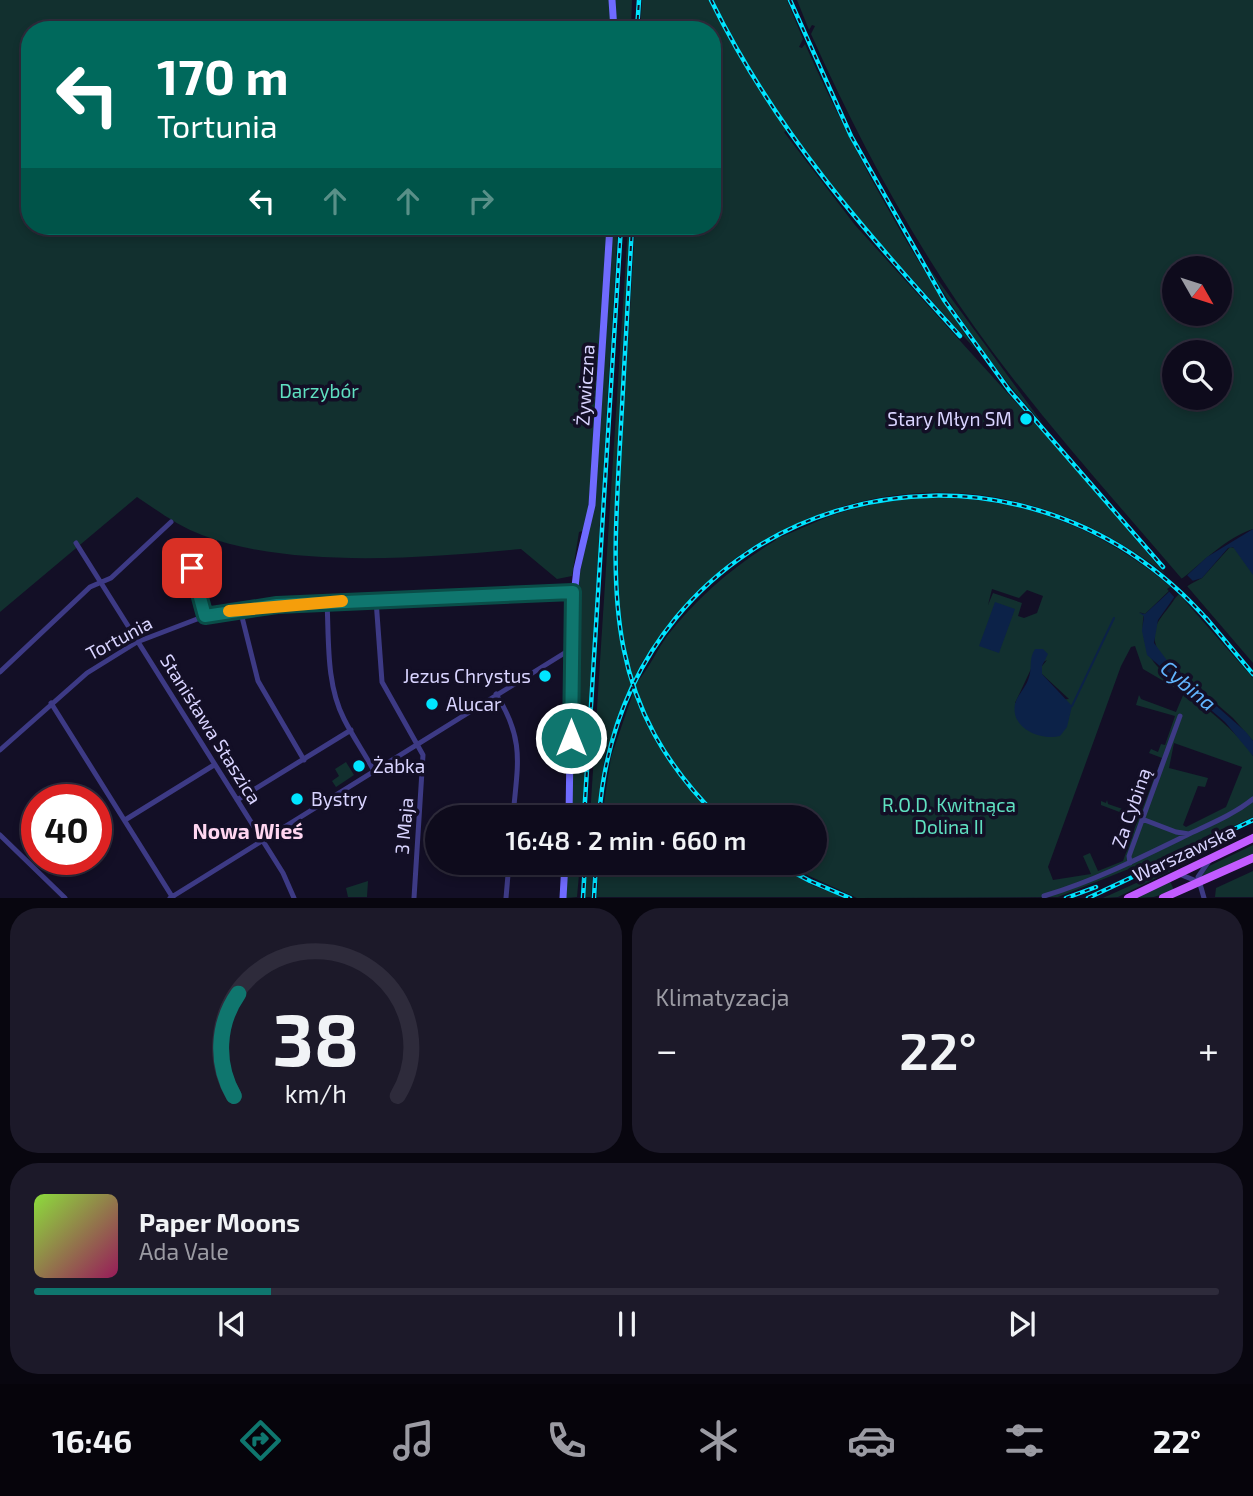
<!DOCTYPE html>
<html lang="pl">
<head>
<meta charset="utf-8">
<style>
  body { margin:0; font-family:"Exo 2",sans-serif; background:#1c1929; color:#f1f3f6; height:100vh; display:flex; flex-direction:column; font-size:26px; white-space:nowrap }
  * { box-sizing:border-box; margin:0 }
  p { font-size:23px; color:#9b9ba3 }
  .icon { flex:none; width:38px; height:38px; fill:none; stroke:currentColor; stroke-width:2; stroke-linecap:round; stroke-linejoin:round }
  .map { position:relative; height:898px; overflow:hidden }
  .details { display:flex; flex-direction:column; gap:10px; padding:10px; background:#08060f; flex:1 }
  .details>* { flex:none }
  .top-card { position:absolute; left:21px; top:21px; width:700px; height:214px; border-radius:28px; box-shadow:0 4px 10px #0003,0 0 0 2px #2e2b3b; background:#00695c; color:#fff; overflow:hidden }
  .needle { width:46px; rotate:129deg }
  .buttons { position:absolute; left:1162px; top:256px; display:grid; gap:14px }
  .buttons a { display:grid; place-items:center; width:70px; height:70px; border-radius:50%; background:#0e0b1c; box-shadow:0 4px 10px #0003,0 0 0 2px #2e2b3b; font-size:35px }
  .speed { position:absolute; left:21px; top:784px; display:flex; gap:14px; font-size:35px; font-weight:700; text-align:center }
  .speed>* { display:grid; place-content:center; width:91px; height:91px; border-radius:50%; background:#0e0b1c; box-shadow:0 4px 10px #0003,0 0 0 2px #2e2b3b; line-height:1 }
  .speed .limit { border:10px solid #d22; background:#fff; color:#111 }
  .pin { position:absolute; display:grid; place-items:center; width:60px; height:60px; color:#fff; margin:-30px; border-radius:14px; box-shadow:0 4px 10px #0006 }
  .me { position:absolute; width:77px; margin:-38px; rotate:0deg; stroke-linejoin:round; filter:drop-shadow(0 0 5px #0008) }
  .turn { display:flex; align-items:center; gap:24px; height:147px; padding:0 21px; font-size:32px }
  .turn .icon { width:91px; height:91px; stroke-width:2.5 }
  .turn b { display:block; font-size:49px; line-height:60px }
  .lanes { display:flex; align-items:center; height:66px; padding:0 21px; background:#0003; justify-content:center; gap:35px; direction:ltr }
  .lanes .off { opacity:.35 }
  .big { font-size:52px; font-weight:600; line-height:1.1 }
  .details .tile { flex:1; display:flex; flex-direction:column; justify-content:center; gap:10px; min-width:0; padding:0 24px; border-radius:28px; background:#1c1929 }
  .details .dial { align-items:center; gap:0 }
  .dial svg { height:182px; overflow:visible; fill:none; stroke:#2e2b3b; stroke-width:7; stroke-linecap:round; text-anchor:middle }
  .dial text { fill:#f1f3f6; stroke:none }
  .song { display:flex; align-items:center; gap:21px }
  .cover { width:84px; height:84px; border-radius:10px; background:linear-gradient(135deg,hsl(90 70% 55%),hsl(330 70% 35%)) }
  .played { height:7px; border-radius:4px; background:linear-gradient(90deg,#0f766e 20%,#2e2b3b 20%) }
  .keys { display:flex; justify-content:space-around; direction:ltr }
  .heat { display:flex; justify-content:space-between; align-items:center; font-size:38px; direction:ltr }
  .details .tiles { flex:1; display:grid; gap:10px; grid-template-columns:1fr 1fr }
  .tile:last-child { grid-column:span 2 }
  .trip { position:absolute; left:425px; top:805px; width:402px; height:70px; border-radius:35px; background:#0e0b1c; box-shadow:0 4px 10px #0003,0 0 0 2px #2e2b3b; font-weight:600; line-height:70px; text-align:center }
  .tabs { display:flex; height:112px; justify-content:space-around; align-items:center; background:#06040b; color:#9b9ba3 }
  .tabs .icon { width:49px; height:49px }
  .tabs .active { color:#0f766e }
  .tabs b { font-size:32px; color:#f1f3f6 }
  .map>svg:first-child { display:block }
  .green { fill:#12302f; fill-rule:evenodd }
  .water { fill:#0c2248 }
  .pier { fill:#130f26 }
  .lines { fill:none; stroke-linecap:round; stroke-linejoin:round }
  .stream { stroke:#0c2248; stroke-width:2 }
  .street { stroke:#3d3a85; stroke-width:5 }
  .secondary { stroke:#6f6bff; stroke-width:7 }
  .primary { stroke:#c25bff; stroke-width:8 }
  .rail-casing { stroke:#00e5ff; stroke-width:4.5 }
  .rail { stroke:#130f26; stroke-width:2; stroke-dasharray:5; stroke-linecap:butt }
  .route-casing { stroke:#0a4d48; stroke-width:18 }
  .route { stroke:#0f766e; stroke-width:12 }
  .slow { stroke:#f59e0b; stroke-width:12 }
  .poi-dot { fill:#00e5ff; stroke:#130f26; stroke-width:2.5 }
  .labels { text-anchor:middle; stroke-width:7; stroke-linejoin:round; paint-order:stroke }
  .street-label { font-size:19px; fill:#d9d4ff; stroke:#130f26 }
  .park-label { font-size:19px; fill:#5fe0c0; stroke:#130f26 }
  .poi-label { font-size:19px; fill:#d9d4ff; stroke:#130f26; text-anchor:start }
  .water-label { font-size:21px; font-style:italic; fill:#62b6ff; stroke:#130f26 }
  .neighbourhood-label { font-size:21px; font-weight:bold; fill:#ffd6f0; stroke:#130f26 }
</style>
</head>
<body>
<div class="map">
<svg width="1253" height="898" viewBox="0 0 1253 898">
  <rect width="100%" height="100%" fill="#130f26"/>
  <path class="green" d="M0,0h612l2,30h-584v196h580l-7,127 -17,177 -7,2 -7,44 -15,3 -36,-30c-94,9 -231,20 -319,-14 -24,-9 -44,-24 -65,-38l-137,115z
    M614,0h18l-1,30h-15z
    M642,0h145l16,39 -4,8 3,1 3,-4c48,107 104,209 171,306l-126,-140 -61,-81 -5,3 71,93 224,247 86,102c-111,-88 -258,-109 -385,-42l1,5c22,-9 43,-20 65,-26 116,-34 236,-1 326,77l-27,26 -6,-2 5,3c-4,15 2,40 13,51 30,31 67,51 93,85l3,5v61l-102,47 -2,-3 -91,36 -201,1 -76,-35h35v-46h-95c-114,-108 -108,-219 -100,-363 4,-76 10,-152 14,-228h77v-196h-72zM774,535l2,5c-42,26 -78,56 -109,96 -10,14 -18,32 -29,45l-1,-8 5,-11c41,-50 71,-98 132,-127zM992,589l27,9 8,-8 16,6 -6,17 -13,5 -6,-2 4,-13 -29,-10 -5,12zM1135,646l8,23 41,24 -8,19 -35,-13 -2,-4 -3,10 39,11 -10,29 -4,-1 -3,8 -7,-3 -2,4 13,5 -22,57 -32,-11 -1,-4 -1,3 -5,-2v4l37,14 -15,42 -25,10 -8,-18 -7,3 8,18 -38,6 -5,-13 73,-201 10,-19zM1047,660l-5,6v8l27,25 -54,4 16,-34zM1174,743l68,24 -16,40 -40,20 -3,-2 15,-39 7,1 3,-9 -39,-10z
    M797,0h456v529c-27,9 -52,34 -71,50 -64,-75 -131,-149 -190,-228 -73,-98 -131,-205 -181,-317l4,-8 -3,-1 -3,5zM1174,268h46v45h-46zM1174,352h46v45h-46z
    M613,226h5l-36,591h-11l3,-133 3,-22 -3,-1 1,-61 12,-64z
    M628,226c5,17 -4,91 -5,115 -2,42 -3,85 -6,127 -9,145 -8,237 98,349h-113l9,-60 22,-64 -2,-7 -26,69 -9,62h-6z
    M924,261l119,163c-46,-50 -84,-105 -119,-163z
    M1230,547l11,2 12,14v100l-66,-77 15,-8z
    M1178,593l75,85v63l-20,-23 -73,-63c-16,-31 6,-38 18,-62z
    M346,762l8,13 -18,12 -4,-6 7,-5 -4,-7z
    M1249,832l-131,65 -15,1z
    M1253,845v10l-53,23 9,-12z
    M568,863h12l-3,34 -11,1z
    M587,863h6l-2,34h-6z
    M599,863h174l41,23 30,11h-247z
    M1253,871v26h-38l1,-9z
    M368,881l-1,16h-19l-2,-9z
    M1170,881l4,9 -20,7 -19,1z"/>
  <path class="water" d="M1253,529v46l-20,-28 -5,1 -26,30 -10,3 -17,15 -17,24 -4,23 18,24 74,65 7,9v15l-28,-34 -78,-67 -5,-24 2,-15 -5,-3 6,1 62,-57z
    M995,602l20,7 -16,44 -20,-7z
    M1035,649h8l5,5 -6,12v8l30,32 -5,21 -7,9c-18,5 -50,-7 -45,-32 2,-8 10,-16 13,-24 5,-12 0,-20 7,-31z"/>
  <path class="pier" d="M1187,575l6,6 -18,17 -8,-9z"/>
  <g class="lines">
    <path class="stream" d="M1072,706l42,-88"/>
    <path class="street" d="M76,543l207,330 11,25
      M192,568l13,48
      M376,600l6,82 41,73 -9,143
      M327,602c2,38 -1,82 17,117 9,18 21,35 30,52
      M240,609l18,72 46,79
      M0,672l90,-85 21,-9 60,-56
      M496,694c30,47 21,72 17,123
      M51,703l122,195
      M0,750l87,-77 50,-31 68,-26 72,-11 296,-13
      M237,800l114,-70
      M1142,819l34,13 13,2
      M125,820l89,-55
      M0,835l65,63
      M1130,863l-1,-7 51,-140
      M1179,874l20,8
      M1044,896c50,-15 96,-38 143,-61 23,-11 46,-20 66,-36
      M170,898l401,-249
      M506,898l3,-35
      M1204,898l-6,-21 11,-16"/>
    <path class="secondary" d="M612,0l2,30
      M569,817l3,-204 5,-44 15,-64 18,-279
      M563,898l2,-35"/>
    <path class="primary" d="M1128,898l125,-60
      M1163,898l90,-40"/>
    <defs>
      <path id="rail" d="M711,0c63,129 153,231 249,336
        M790,0l61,136 93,164 65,90 154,177
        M637,30l2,-30
        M632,226c-4,72 -8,144 -12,217 -8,149 -18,259 98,374
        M1206,618l47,56
        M584,817l37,-591
        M599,817c24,-320 405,-432 612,-193
        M776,863l34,18 40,17
        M583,898l2,-35
        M594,898l2,-35
        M1066,898l30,-11
        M1088,898l165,-78"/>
    </defs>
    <use href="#rail" class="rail-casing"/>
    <use href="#rail" class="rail"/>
  </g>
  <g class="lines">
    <defs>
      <path id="route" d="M192,568l13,48 72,-11 296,-13 -2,146"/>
    </defs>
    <use href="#route" class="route-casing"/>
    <use href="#route" class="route"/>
    <path class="slow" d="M229,611l113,-10"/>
  </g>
  <g class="poi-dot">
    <circle cx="1026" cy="419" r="7"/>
    <circle cx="545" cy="676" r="7"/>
    <circle cx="432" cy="704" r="7"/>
    <circle cx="359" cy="766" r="7"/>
    <circle cx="297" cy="799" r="7"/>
  </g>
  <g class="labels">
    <g class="street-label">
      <text transform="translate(585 385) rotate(-86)" y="7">Żywiczna</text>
      <text transform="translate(119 638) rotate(-28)" y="7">Tortunia</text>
      <text transform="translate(211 729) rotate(58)" y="7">Stanisława Staszica</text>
      <text transform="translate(1131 808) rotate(-71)" y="7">Za Cybiną</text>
      <text transform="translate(404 826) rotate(-85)" y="7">3 Maja</text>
      <text transform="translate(1184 853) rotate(-25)" y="7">Warszawska</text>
    </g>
    <g class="park-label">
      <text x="319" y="398">Darzybór</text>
      <text x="949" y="812">R.O.D. Kwitnąca<tspan x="949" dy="22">Dolina II</tspan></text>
    </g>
    <g class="poi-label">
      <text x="1012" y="426" text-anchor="end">Stary Młyn SM</text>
      <text x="531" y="683" text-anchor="end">Jezus Chrystus</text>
      <text x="446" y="711">Alucar</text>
      <text x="373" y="773">Żabka</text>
      <text x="311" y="806">Bystry</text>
    </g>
    <g class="water-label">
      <text transform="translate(1188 686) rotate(40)" y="7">Cybina</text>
    </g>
    <g class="neighbourhood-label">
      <text x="248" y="839">Nowa Wieś</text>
    </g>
  </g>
</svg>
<div class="buttons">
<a><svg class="needle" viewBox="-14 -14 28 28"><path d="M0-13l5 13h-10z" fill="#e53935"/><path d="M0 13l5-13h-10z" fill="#9b9ba3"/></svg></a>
<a><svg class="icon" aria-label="search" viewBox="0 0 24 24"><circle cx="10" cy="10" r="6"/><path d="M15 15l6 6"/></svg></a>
</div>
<div class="speed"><div class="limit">40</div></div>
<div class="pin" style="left:192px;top:568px;background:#d93025"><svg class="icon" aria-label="arrive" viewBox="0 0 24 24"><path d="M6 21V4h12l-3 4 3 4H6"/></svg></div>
<svg class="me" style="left:571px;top:738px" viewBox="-20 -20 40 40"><circle r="17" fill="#0f766e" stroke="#fff" stroke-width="3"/><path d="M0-11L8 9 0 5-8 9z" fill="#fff"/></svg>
<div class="trip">16:48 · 2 min · 660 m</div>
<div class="top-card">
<div class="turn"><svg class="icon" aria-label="left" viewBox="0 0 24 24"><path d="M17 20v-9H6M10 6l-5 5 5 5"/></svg><div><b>170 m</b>Tortunia</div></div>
<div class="lanes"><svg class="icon" aria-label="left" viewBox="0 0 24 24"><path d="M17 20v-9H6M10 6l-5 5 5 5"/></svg><svg class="icon off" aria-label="ahead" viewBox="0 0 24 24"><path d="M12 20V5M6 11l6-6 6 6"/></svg><svg class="icon off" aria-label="ahead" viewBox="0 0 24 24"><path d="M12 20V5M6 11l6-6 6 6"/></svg><svg class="icon off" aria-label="right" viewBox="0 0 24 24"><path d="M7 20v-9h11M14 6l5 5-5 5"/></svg></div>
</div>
</div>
<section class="details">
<div class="tiles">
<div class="tile dial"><svg viewBox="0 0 100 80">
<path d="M14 69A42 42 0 1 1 86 69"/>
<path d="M14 69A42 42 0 0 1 16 24" stroke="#0f766e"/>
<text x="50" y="56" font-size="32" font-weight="700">38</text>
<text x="50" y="72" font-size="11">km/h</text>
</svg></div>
<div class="tile"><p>Klimatyzacja</p>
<div class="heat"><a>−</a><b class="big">22°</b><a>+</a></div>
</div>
<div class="tile">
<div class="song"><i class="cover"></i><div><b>Paper Moons</b><p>Ada Vale</p></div></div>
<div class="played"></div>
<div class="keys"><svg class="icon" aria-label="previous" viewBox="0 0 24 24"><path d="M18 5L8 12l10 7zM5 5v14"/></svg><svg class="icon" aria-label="pause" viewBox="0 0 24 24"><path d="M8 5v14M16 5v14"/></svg><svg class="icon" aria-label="next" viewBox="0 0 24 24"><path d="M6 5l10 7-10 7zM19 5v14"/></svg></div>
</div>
</div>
</section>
<nav class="tabs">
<b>16:46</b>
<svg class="icon active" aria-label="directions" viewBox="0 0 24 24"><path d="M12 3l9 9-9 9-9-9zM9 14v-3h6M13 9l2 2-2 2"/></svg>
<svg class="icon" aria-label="music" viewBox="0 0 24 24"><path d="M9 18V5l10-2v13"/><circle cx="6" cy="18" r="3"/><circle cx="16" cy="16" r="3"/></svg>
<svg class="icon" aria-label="phone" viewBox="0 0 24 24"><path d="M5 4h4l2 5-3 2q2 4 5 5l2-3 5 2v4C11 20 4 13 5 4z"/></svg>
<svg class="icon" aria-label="climate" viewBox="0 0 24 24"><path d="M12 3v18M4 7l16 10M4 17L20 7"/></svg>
<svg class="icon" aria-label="car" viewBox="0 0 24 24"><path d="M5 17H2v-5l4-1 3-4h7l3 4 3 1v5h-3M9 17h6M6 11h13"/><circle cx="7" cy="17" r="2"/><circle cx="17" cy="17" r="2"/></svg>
<svg class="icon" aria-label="filters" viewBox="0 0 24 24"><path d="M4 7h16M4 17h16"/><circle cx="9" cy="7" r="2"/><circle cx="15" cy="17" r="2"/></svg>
<b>22°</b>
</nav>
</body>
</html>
